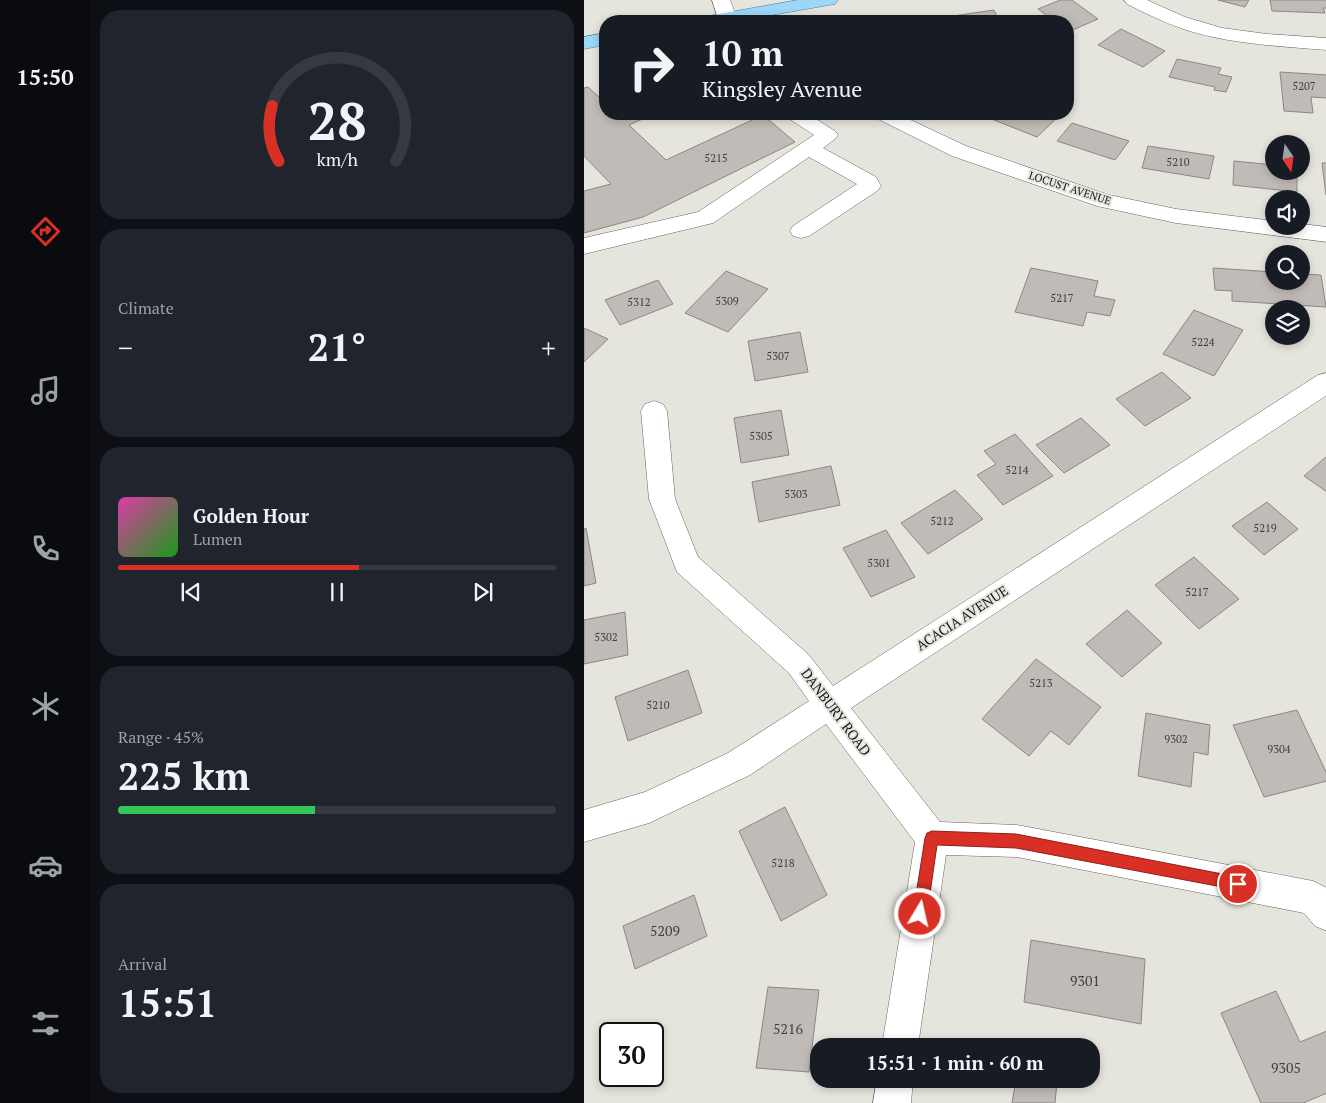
<!DOCTYPE html>
<html lang="en">
<head>
<meta charset="utf-8">
<style>
  body { margin:0; font-family:"PT Serif",serif; background:#20242c; color:#f1f3f6; height:100vh; display:flex; flex-direction:column; font-size:19px; white-space:nowrap }
  * { box-sizing:border-box; margin:0 }
  p { font-size:16px; color:#9ea1a6 }
  .icon { flex:none; width:28px; height:28px; fill:none; stroke:currentColor; stroke-width:2; stroke-linecap:round; stroke-linejoin:round }
  .map { position:relative; flex:1; overflow:hidden }
  .drawer { display:flex; flex-direction:column; gap:10px; padding:10px; background:#0d0f14; width:494px }
  .drawer>* { flex:none }
  .banner { position:absolute; left:15px; top:15px; width:475px; height:105px; border-radius:20px; box-shadow:0 2px 8px #0003; background:#171b24; color:#f1f3f6; overflow:hidden }
  .needle { width:32px; rotate:167deg }
  .buttons { position:absolute; left:681px; top:135px; display:grid; gap:10px }
  .buttons a { display:grid; place-items:center; width:45px; height:45px; border-radius:50%; background:#171b24; box-shadow:0 2px 8px #0003; font-size:25px }
  .speed { position:absolute; left:15px; top:1022px; display:flex; gap:10px; font-size:25px; font-weight:700; text-align:center }
  .speed>* { display:grid; place-content:center; width:65px; height:65px; border-radius:50%; background:#171b24; box-shadow:0 2px 8px #0003; line-height:1 }
  .speed .limit { border:2px solid #111; border-radius:8px; background:#fff; color:#111 }
  .pin { position:absolute; display:grid; place-items:center; width:42px; height:42px; color:#fff; margin:-21px; border:2px solid #fff; border-radius:50%; box-shadow:0 1px 5px #0007 }
  .me { position:absolute; width:55px; margin:-28px; rotate:9deg; stroke-linejoin:round; filter:drop-shadow(0 0 4px #0008) }
  .turn { display:flex; align-items:center; gap:18px; height:105px; padding:0 20px; font-size:22px }
  .turn .icon { width:65px; height:65px; stroke-width:2.5 }
  .turn b { display:block; font-size:35px; line-height:42px }
  .big { font-size:38px; font-weight:600; line-height:1.1 }
  .drawer .widget { flex:1; display:flex; flex-direction:column; justify-content:center; gap:8px; min-width:0; padding:0 18px; border-radius:20px; background:#20242c }
  .drawer .dial { align-items:center; gap:0 }
  .dial svg { height:130px; overflow:visible; fill:none; stroke:#363941; stroke-width:7; stroke-linecap:round; text-anchor:middle }
  .dial text { fill:#f1f3f6; stroke:none }
  .song { display:flex; align-items:center; gap:15px }
  .cover { width:60px; height:60px; border-radius:8px; background:linear-gradient(135deg,hsl(320 70% 55%),hsl(120 70% 35%)) }
  .played { height:5px; border-radius:2px; background:linear-gradient(90deg,#d93025 55%,#363941 55%) }
  .keys { display:flex; justify-content:space-around; direction:ltr }
  .heat { display:flex; justify-content:space-between; align-items:center; font-size:28px; direction:ltr }
  .charge { height:8px; border-radius:4px; background:linear-gradient(90deg,#34c759 45%,#363941 0) }
  .trip { position:absolute; left:226px; top:1038px; width:290px; height:50px; border-radius:20px; background:#171b24; box-shadow:0 2px 8px #0003; font-weight:600; line-height:50px; text-align:center }
  main { display:flex; flex:1; min-height:0 }
  .menu { display:flex; flex-direction:column; width:90px; justify-content:space-around; align-items:center; background:#090b0e; color:#9ea1a6 }
  .menu .icon { width:35px; height:35px }
  .menu .selected { color:#d93025 }
  .menu b { font-size:22px; color:#f1f3f6 }
  .map>svg:first-child { display:block }
  .building { fill:#c0bbb6; stroke:#8b8782 }
  .lines { fill:none; stroke-linecap:round; stroke-linejoin:round }
  .minor-casing { stroke:#66655f; stroke-width:1 }
  .major-casing { stroke:#4581a4; stroke-width:1 }
  .minor { fill:#fff; fill-rule:evenodd }
  .major { fill:#9ed6f7; fill-rule:evenodd }
  .route { fill:#d93025; stroke:#8d1f18 }
  .labels { text-anchor:middle; stroke-width:4; stroke-linejoin:round; paint-order:stroke }
  .number-label { font-size:11px; fill:#42403d }
  .far-street-label { font-size:11px; fill:#181715; stroke:#e5e4dd }
  .street-label { font-size:14px; fill:#181715; stroke:#e5e4dd }
  .near-number-label { font-size:14px; fill:#42403d }
</style>
</head>
<body>
<main>
<nav class="menu">
<b>15:50</b>
<svg class="icon selected" aria-label="directions" viewBox="0 0 24 24"><path d="M12 3l9 9-9 9-9-9zM9 14v-3h6M13 9l2 2-2 2"/></svg>
<svg class="icon" aria-label="music" viewBox="0 0 24 24"><path d="M9 18V5l10-2v13"/><circle cx="6" cy="18" r="3"/><circle cx="16" cy="16" r="3"/></svg>
<svg class="icon" aria-label="phone" viewBox="0 0 24 24"><path d="M5 4h4l2 5-3 2q2 4 5 5l2-3 5 2v4C11 20 4 13 5 4z"/></svg>
<svg class="icon" aria-label="climate" viewBox="0 0 24 24"><path d="M12 3v18M4 7l16 10M4 17L20 7"/></svg>
<svg class="icon" aria-label="car" viewBox="0 0 24 24"><path d="M5 17H2v-5l4-1 3-4h7l3 4 3 1v5h-3M9 17h6M6 11h13"/><circle cx="7" cy="17" r="2"/><circle cx="17" cy="17" r="2"/></svg>
<svg class="icon" aria-label="filters" viewBox="0 0 24 24"><path d="M4 7h16M4 17h16"/><circle cx="9" cy="7" r="2"/><circle cx="15" cy="17" r="2"/></svg>
</nav>
<section class="drawer">
<div class="widget dial"><svg viewBox="0 0 100 80">
<path d="M14 69A42 42 0 1 1 86 69"/>
<path d="M14 69A42 42 0 0 1 10 35" stroke="#d93025"/>
<text x="50" y="56" font-size="32" font-weight="700">28</text>
<text x="50" y="72" font-size="11">km/h</text>
</svg></div>
<div class="widget"><p>Climate</p>
<div class="heat"><a>−</a><b class="big">21°</b><a>+</a></div>
</div>
<div class="widget">
<div class="song"><i class="cover"></i><div><b>Golden Hour</b><p>Lumen</p></div></div>
<div class="played"></div>
<div class="keys"><svg class="icon" aria-label="previous" viewBox="0 0 24 24"><path d="M18 5L8 12l10 7zM5 5v14"/></svg><svg class="icon" aria-label="pause" viewBox="0 0 24 24"><path d="M8 5v14M16 5v14"/></svg><svg class="icon" aria-label="next" viewBox="0 0 24 24"><path d="M6 5l10 7-10 7zM19 5v14"/></svg></div>
</div>
<div class="widget"><p>Range · 45%</p><b class="big">225 km</b><div class="charge"></div></div>
<div class="widget"><p>Arrival</p><b class="big">15:51</b></div>
</section>
<div class="map">
<svg width="743" height="1103" viewBox="0 0 743 1103">
  <rect width="100%" height="100%" fill="#e5e4dd"/>
  <path class="building" d="M476,0h12l26,19 -30,13v-11h-14l-16,-12z
    M634,0h31l-4,7z
    M686,0h57v8h-4l2,5 -53,-2z
    M410,10l5,11h-51l-2,-4z
    M537,29l44,22 -22,16 -45,-22z
    M593,59l44,9 -3,6 14,3 -6,15 -12,-2 1,-3 -46,-10z
    M696,72l47,3v23l-16,-1 2,16 -29,-2z
    M4,87l13,12 4,-2v17h49l-25,11 37,35 97,-45 32,27 -152,75 -59,16v-42l27,-7 -27,-28v-68z
    M395,114h82l-24,23z
    M488,123l57,18 -14,19 -58,-19z
    M564,146l66,10 -5,23 -67,-11z
    M650,161l40,4v6h23v21l-64,-7z
    M738,163h5v32h-1z
    M447,268l67,13 -4,15 21,4 -5,16 -23,-4 -4,14 -68,-14z
    M629,268l61,4v9h28v-7l19,1 5,32 -94,-6v-10l-17,-1z
    M142,271l42,18 -40,43 -43,-19z
    M74,280l15,24 -53,21 -15,-25z
    M610,310l49,20 -29,46 -51,-22z
    M0,328l24,11 -24,23z
    M216,332l8,40 -53,9 -7,-40z
    M578,372l29,26 -46,28 -29,-27z
    M197,410l8,45 -48,8 -7,-45z
    M497,418l29,27 -46,28 -28,-28z
    M431,434l38,42 -50,29 -26,-30 19,-11 -12,-13z
    M743,456v36l-23,-16z
    M247,466l9,39 -81,17 -7,-40z
    M371,490l28,29 -55,35 -27,-31z
    M683,502l31,27 -34,26 -32,-29z
    M2,528l10,55 -12,3v-57z
    M302,530l29,47 -44,20 -28,-49z
    M610,557l45,42 -40,30 -44,-44z
    M543,610l35,33 -40,34 -36,-33z
    M41,612l3,43 -44,9v-44z
    M452,659l65,48 -32,38 -18,-14 -22,25 -47,-37z
    M104,670l14,43 -74,28 -13,-44z
    M713,710l30,64v7l-63,16 -31,-72z
    M562,713l64,12 -2,30 -14,-3 -3,35 -53,-11z
    M201,807l42,88 -46,26 -42,-90z
    M110,895l13,41 -72,33 -12,-43z
    M447,940l114,19 -4,65 -117,-22z
    M184,987l51,3 -10,82 -53,-4z
    M692,991l24,51 27,-11v62l-24,10h-42l-40,-90z
    M432,1079h26l15,3 -2,21h-43z"/>
  <g class="lines">
    <defs>
      <path id="minor" d="M128,0h18l8,21h-19z
        M540,0h23l38,17 37,11 45,6 60,4v12c-49,-4 -98,-6 -144,-21 -20,-7 -38,-16 -56,-25z
        M201,114h23l27,17 3,4 -3,4 -12,9 53,29 5,9 -4,5 -68,45 -8,2 -8,-2 -3,-5 3,-5 64,-42 -48,-27 -96,66 -129,31v-16l114,-26 116,-77 -26,-17z
        M289,114h25l68,32 143,49 67,14 98,12v5h28v-2l25,3v15l-151,-19 -79,-17 -145,-50 -76,-38z
        M743,373v22l-476,313 89,114 77,3 296,56 14,7v43l-12,-5 -11,-13 -287,-56 -71,-2 -28,191h-36l33,-204 -89,-118 -76,51 -101,48 -65,19v-32l61,-18 83,-39 81,-52 -20,-28 -112,-101 -28,-73 -8,-88 4,-7 9,-3 9,3 4,7 8,88 23,58 111,98 24,31 485,-311z
        M293,1079h36l-2,24h-38z"/>
      <path id="major" d="M214,0h40l-3,4 -6,1 -91,16h-39l3,-4 6,-1z
        M21,33v12l-21,4v-12z"/>
    </defs>
    <use href="#minor" class="minor-casing"/>
    <use href="#major" class="major-casing"/>
    <use href="#minor" class="minor"/>
    <use href="#major" class="major"/>
  </g>
  <path class="route" d="M348,831l84,3 222,43 5,2 2,5 -2,4 -5,2 -222,-42 -79,-3 -10,69 -2,4 -5,2 -5,-2 -2,-4 12,-76 2,-5z"/>
  <g class="labels">
    <g class="number-label">
      <text x="720" y="90">5207</text>
      <text x="132" y="162">5215</text>
      <text x="594" y="166">5210</text>
      <text x="478" y="302">5217</text>
      <text x="143" y="305">5309</text>
      <text x="55" y="306">5312</text>
      <text x="619" y="346">5224</text>
      <text x="194" y="360">5307</text>
      <text x="177" y="440">5305</text>
      <text x="433" y="474">5214</text>
      <text x="212" y="498">5303</text>
      <text x="358" y="525">5212</text>
      <text x="681" y="532">5219</text>
      <text x="295" y="567">5301</text>
      <text x="613" y="596">5217</text>
      <text x="22" y="641">5302</text>
      <text x="457" y="687">5213</text>
      <text x="74" y="709">5210</text>
      <text x="592" y="743">9302</text>
      <text x="695" y="753">9304</text>
      <text x="199" y="867">5218</text>
    </g>
    <g class="far-street-label">
      <text transform="translate(486 188) rotate(18)" y="4">LOCUST AVENUE</text>
    </g>
    <g class="street-label">
      <text transform="translate(378 618) rotate(-33)" y="5">ACACIA AVENUE</text>
      <text transform="translate(252 712) rotate(53)" y="5">DANBURY ROAD</text>
    </g>
    <g class="near-number-label">
      <text x="81" y="936">5209</text>
      <text x="501" y="986">9301</text>
      <text x="204" y="1034">5216</text>
      <text x="702" y="1073">9305</text>
    </g>
  </g>
</svg>
<div class="buttons">
<a><svg class="needle" viewBox="-14 -14 28 28"><path d="M0-13l5 13h-10z" fill="#e53935"/><path d="M0 13l5-13h-10z" fill="#9ea1a6"/></svg></a>
<a><svg class="icon" aria-label="sound" viewBox="0 0 24 24"><path d="M4 9h4l5-4v14l-5-4H4zM17 9q2 3 0 6"/></svg></a>
<a><svg class="icon" aria-label="search" viewBox="0 0 24 24"><circle cx="10" cy="10" r="6"/><path d="M15 15l6 6"/></svg></a>
<a><svg class="icon" aria-label="layers" viewBox="0 0 24 24"><path d="M12 4l9 5-9 5-9-5zM3 14l9 5 9-5"/></svg></a>
</div>
<div class="speed"><div class="limit">30</div></div>
<div class="pin" style="left:654px;top:884px;background:#d93025"><svg class="icon" aria-label="arrive" viewBox="0 0 24 24"><path d="M6 21V4h12l-3 4 3 4H6"/></svg></div>
<svg class="me" style="left:336px;top:914px" viewBox="-20 -20 40 40"><circle r="17" fill="#d93025" stroke="#fff" stroke-width="3"/><path d="M0-11L8 9 0 5-8 9z" fill="#fff"/></svg>
<div class="trip">15:51 · 1 min · 60 m</div>
<div class="banner">
<div class="turn"><svg class="icon" aria-label="right" viewBox="0 0 24 24"><path d="M7 20v-9h11M14 6l5 5-5 5"/></svg><div><b>10 m</b>Kingsley Avenue</div></div>
</div>
</div>
</main>
</body>
</html>
